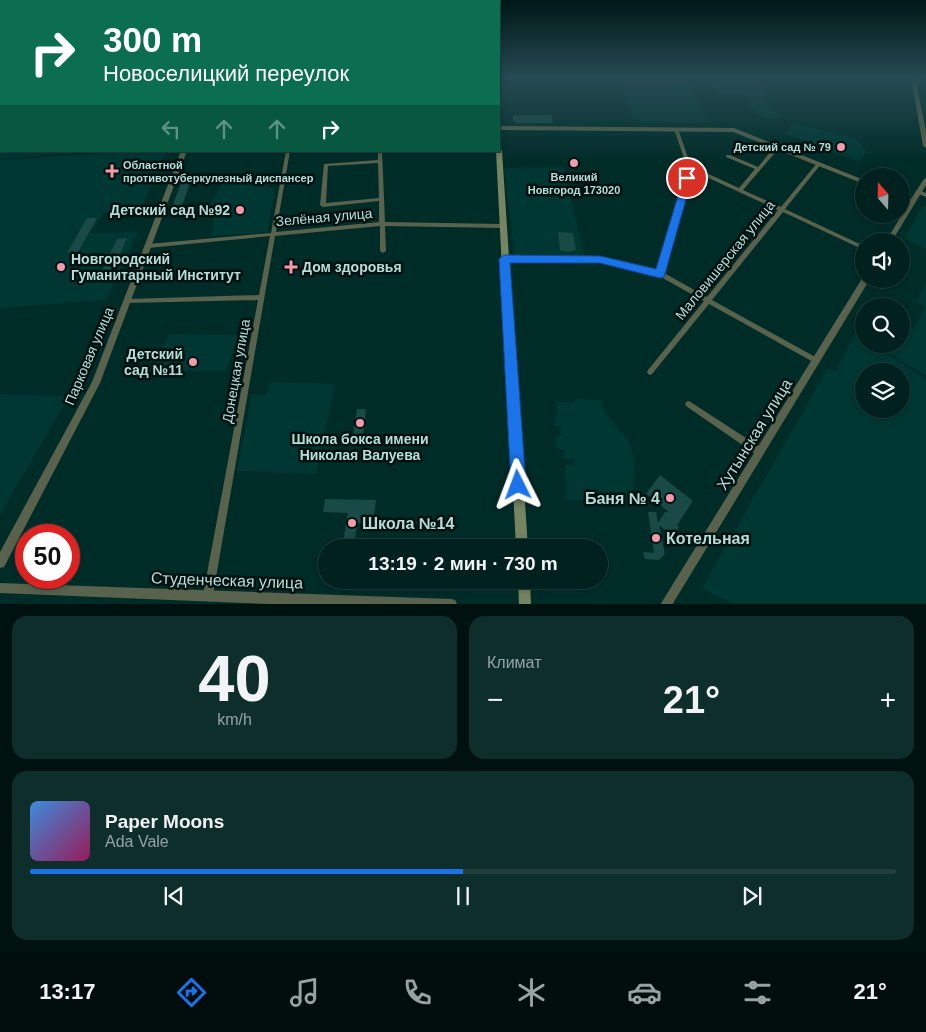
<!DOCTYPE html>
<html lang="ru">
<head>
<meta charset="utf-8">
<style>
  body { margin:0; font-family:Helvetica,sans-serif; background:#0e2e2b; color:#f1f3f6; height:100vh; display:flex; flex-direction:column; font-size:19px; white-space:nowrap }
  * { box-sizing:border-box; margin:0 }
  p { font-size:16px; color:#95a3a4 }
  .icon { flex:none; width:28px; height:28px; fill:none; stroke:currentColor; stroke-width:2; stroke-linecap:round; stroke-linejoin:round }
  .map { position:relative; height:604px; overflow:hidden }
  .details { display:flex; flex-direction:column; gap:12px; padding:12px; background:#001210; flex:1 }
  .details>* { flex:none }
  .banner { position:absolute; left:0px; top:0px; width:500px; height:152px; box-shadow:0 2px 8px #0003,0 0 0 1px #223e3c; background:#0b6e4f; color:#fff; overflow:hidden }
  .needle { width:32px; rotate:340deg }
  .controls { position:absolute; left:855px; top:168px; display:grid; gap:10px }
  .controls a { display:grid; place-items:center; width:55px; height:55px; border-radius:50%; background:#00211e; box-shadow:0 2px 8px #0003,0 0 0 1px #223e3c; font-size:25px }
  .speed { position:absolute; left:15px; top:524px; display:flex; gap:10px; font-size:25px; font-weight:700; text-align:center }
  .speed>* { display:grid; place-content:center; width:65px; height:65px; border-radius:50%; background:#00211e; box-shadow:0 2px 8px #0003,0 0 0 1px #223e3c; line-height:1 }
  .speed .limit { border:8px solid #d22; background:#fff; color:#111 }
  .pin { position:absolute; display:grid; place-items:center; width:42px; height:42px; color:#fff; margin:-21px; border:2px solid #fff; border-radius:50%; box-shadow:0 1px 5px #0007 }
  .me { position:absolute; width:55px; margin:-28px; rotate:357deg; stroke-linejoin:round; filter:drop-shadow(0 0 4px #0008) }
  .turn { display:flex; align-items:center; gap:18px; height:105px; padding:0 20px; font-size:22px }
  .turn .icon { width:65px; height:65px; stroke-width:2.5 }
  .turn b { display:block; font-size:35px; line-height:42px }
  .lanes { display:flex; align-items:center; height:48px; padding:0 20px; background:#0003; justify-content:center; gap:25px; direction:ltr }
  .lanes .off { opacity:.35 }
  .big { font-size:38px; font-weight:800; line-height:1.1 }
  .details .card { flex:1; display:flex; flex-direction:column; justify-content:center; gap:8px; min-width:0; padding:0 18px; border-radius:15px; background:#0e2e2b }
  .details .dial { align-items:center; gap:0 }
  .dial b { font-size:65px; line-height:1 }
  .song { display:flex; align-items:center; gap:15px }
  .cover { width:60px; height:60px; border-radius:8px; background:linear-gradient(135deg,hsl(210 70% 55%),hsl(330 70% 35%)) }
  .played { height:5px; border-radius:2px; background:linear-gradient(90deg,#1a73e8 50%,#223e3c 50%) }
  .keys { display:flex; justify-content:space-around; direction:ltr }
  .heat { display:flex; justify-content:space-between; align-items:center; font-size:28px; direction:ltr }
  .details .tiles { flex:1; display:grid; gap:12px; grid-template-columns:1fr 1fr }
  .card:last-child { grid-column:span 2 }
  .trip { position:absolute; left:318px; top:539px; width:290px; height:50px; border-radius:25px; background:#00211e; box-shadow:0 2px 8px #0003,0 0 0 1px #223e3c; font-weight:800; line-height:50px; text-align:center }
  .tabs { display:flex; height:80px; justify-content:space-around; align-items:center; background:#000d0c; color:#95a3a4 }
  .tabs .icon { width:35px; height:35px }
  .tabs .active { color:#1a73e8 }
  .tabs b { font-size:22px; color:#f1f3f6 }
  .map>svg:first-child { display:block }
  .built { fill:#003733; fill-rule:evenodd }
  .green { fill:#442907 }
  .building { fill:#194a46 }
  .lines { fill:none; stroke-linecap:round; stroke-linejoin:round }
  .minor { fill:#58624c; fill-rule:evenodd }
  .tertiary { fill:#58624c; fill-rule:evenodd }
  .secondary { fill:#758562; fill-rule:evenodd }
  .route { fill:#1a73e8; stroke:#114b97 }
  .poi-dot { fill:#f39aab; stroke:#001210; stroke-width:2 }
  .labels { text-anchor:middle; stroke-width:5; stroke-linejoin:round; paint-order:stroke }
  .far-poi-label { font-size:11px; font-weight:bold; fill:#b8ddd9; stroke:#001210; text-anchor:end }
  .poi-label { font-size:14px; font-weight:bold; fill:#b8ddd9; stroke:#001210; text-anchor:end }
  .street-label { font-size:14px; fill:#b8ddd9; stroke:#001210 }
  .near-street-label { font-size:16px; fill:#b8ddd9; stroke:#001210 }
  .near-poi-label { font-size:16px; font-weight:bold; fill:#b8ddd9; stroke:#001210; text-anchor:start }
</style>
</head>
<body>
<div class="map">
<svg width="926" height="605" viewBox="0 0 926 605">
  <rect width="100%" height="100%" fill="#002c28"/>
  <path class="built" d="M619,77h67l23,46 -75,-1z
    M710,77h46l12,19 -48,-1z
    M759,99l4,1 20,17 -18,3 -19,-18z
    M0,119l1,32h98l-99,8z
    M793,123l63,16 11,13 -8,10 -73,-28z
    M137,151h30l-27,60 -37,2 -12,20 47,-1 -32,68 -106,8v-148z
    M563,167l22,89 -70,1 -11,-89z
    M223,182h38l8,2 -2,4h8l-8,44 -56,4 3,-16 -5,-8v-4z
    M923,205l3,1v43l-22,-10z
    M925,284l1,1v91l-38,-24 2,-8h11v-20l13,5 11,-22 -8,-5z
    M859,326l5,3v15h23l-2,8 41,27v225l-190,1 -23,-11 -11,-6 126,-220 8,3zM864,371h37v38h-37z
    M169,334l70,1 -13,36h-74z
    M270,382l65,2 -19,90 -79,-3 15,-77 14,1z
    M0,394l69,2 -69,119z
    M574,399l27,1 3,11 27,34 4,19 -4,39 -64,-3 -2,-35h9v-5l-10,-1 -1,-9 -6,-1 -1,-13h6l-1,-10h-6l-1,-9 4,-1 -2,-14h18z"/>
  <path class="green" d="M622,77h57l2,6 -52,1 -6,-2z"/>
  <path class="building" d="M515,115h36l2,8h-37l-3,-2v-5z
    M192,177l-10,29 -10,1 11,-29z
    M87,218h10l-19,34 -11,1z
    M558,232l15,1 3,17 -8,2 -8,-2z
    M127,238l-16,37 -11,1 17,-37z
    M357,409h9l-3,27h-10z
    M660,475l33,26 -16,24 2,2 -4,7 5,4 -4,5 -6,-5 2,-3 -13,-10 6,29 -6,6 -14,-1 -2,-7 11,1 -6,-41h8l2,11 7,-11h4l-23,-18z
    M325,499l51,1 -3,23h-16l-3,25h-12l6,-35 -25,-1z"/>
  <g class="lines">
    <path class="minor" d="M674,128l4,1 13,37 48,22 16,-19 -29,-12v-2h4l28,12 18,-22h4v2l-37,43 38,17 36,-44h4v1l-36,45 79,37v4l-81,-38 -71,88 107,59 1,2 -1,2 -2,1 -2,-1 -106,-59 -57,70 -2,1 -2,-1 -1,-2 1,-2 56,-69 -45,-25 -59,-15 -98,-1 -1,-1 1,-1 2,-1h96l59,14 28,-104 -13,-38zM691,170l87,40 -71,87 -43,-24z
      M286,151h4l-14,81 103,-10v-21l-56,6 -3,-2 4,-41 54,-4v-9h4l3,71 118,2 3,2 -3,2 -118,-2 1,25 -3,2 -3,-2v-25l-105,10 -62,359 -2,3 -3,2 -3,-2 -2,-3 55,-295 -131,3h-2l-1,-2 1,-2h2l132,-4 11,-59 -122,12 -3,-2 3,-2 123,-11zM378,163l1,35 -53,5 2,-37z
      M918,190l8,3v4l-10,-4 -1,-1z
      M689,401l74,48 1,3 -1,3 -3,1 -3,-1 -71,-49 -1,-2 1,-2z"/>
    <path class="tertiary" d="M911,77h4l11,54v17l-3,-2z
      M499,126l235,2 130,52v4l-131,-52 -234,-2z
      M181,151h6l-87,232 -96,184 -4,1v-16l92,-170z
      M926,178v7l-34,56h-6l23,-38 -8,-4v-4l10,4 13,-20z
      M863,277l1,2h6l-198,326h-12z
      M0,583l452,16 4,2 1,4h-164l-293,-12z"/>
    <path class="secondary" d="M499,149l3,2 26,397h-12l-20,-397h3z
      M518,580h12l1,25h-12z"/>
  </g>
  <linearGradient id="sky" x2="0" y2="1"><stop stop-color="#001816"/><stop offset="0.48" stop-color="#264b53"/><stop offset="1" stop-color="#264b53" stop-opacity="0"/></linearGradient>
  <rect width="926" height="162" fill="url(#sky)"/>
  <path class="route" d="M684,176h3l5,2 -28,99 -4,1 -60,-15h-90l16,222 -2,5 -6,3 -5,-3 -2,-5 -12,-226 5,-4 96,1 56,13z"/>
  <g class="poi-dot">
    <circle cx="841" cy="147" r="5"/>
    <circle cx="574" cy="163" r="5"/>
    <path d="M109.5 163.5h5v5h5v5h-5v5h-5v-5h-5v-5h5z"/>
    <circle cx="240" cy="210" r="5"/>
    <circle cx="61" cy="267" r="5"/>
    <path d="M288.5 259.5h5v5h5v5h-5v5h-5v-5h-5v-5h5z"/>
    <circle cx="193" cy="362" r="5"/>
    <circle cx="360" cy="423" r="5"/>
    <circle cx="670" cy="498" r="5"/>
    <circle cx="352" cy="523" r="5"/>
    <circle cx="656" cy="538" r="5"/>
  </g>
  <g class="labels">
    <g class="far-poi-label">
      <text x="831" y="151">Детский сад № 79</text>
      <text x="123" y="169" text-anchor="start">Областной<tspan x="123" dy="13">противотуберкулезный диспансер</tspan></text>
      <text x="574" y="181" text-anchor="middle">Великий<tspan x="574" dy="13">Новгород 173020</tspan></text>
    </g>
    <g class="poi-label">
      <text x="230" y="215">Детский сад №92</text>
      <text x="71" y="264" text-anchor="start">Новгородский<tspan x="71" dy="16">Гуманитарный Институт</tspan></text>
      <text x="302" y="272" text-anchor="start">Дом здоровья</text>
      <text x="183" y="359">Детский<tspan x="183" dy="16">сад №11</tspan></text>
      <text x="360" y="444" text-anchor="middle">Школа бокса имени<tspan x="360" dy="16">Николая Валуева</tspan></text>
    </g>
    <g class="street-label">
      <text transform="translate(324 217) rotate(-5)" y="5">Зелёная улица</text>
      <text transform="translate(725 260) rotate(-51)" y="5">Маловишерская улица</text>
      <text transform="translate(89 356) rotate(-67)" y="5">Парковая улица</text>
      <text transform="translate(236 371) rotate(-80)" y="5">Донецкая улица</text>
    </g>
    <g class="near-street-label">
      <text transform="translate(754 434) rotate(-58)" y="6">Хутынская улица</text>
      <text transform="translate(227 580) rotate(2)" y="6">Студенческая улица</text>
    </g>
    <g class="near-poi-label">
      <text x="660" y="504" text-anchor="end">Баня № 4</text>
      <text x="362" y="529">Школа №14</text>
      <text x="666" y="544">Котельная</text>
    </g>
  </g>
</svg>
<div class="controls">
<a><svg class="needle" viewBox="-14 -14 28 28"><path d="M0-13l5 13h-10z" fill="#e53935"/><path d="M0 13l5-13h-10z" fill="#95a3a4"/></svg></a>
<a><svg class="icon" aria-label="sound" viewBox="0 0 24 24"><path d="M4 9h4l5-4v14l-5-4H4zM17 9q2 3 0 6"/></svg></a>
<a><svg class="icon" aria-label="search" viewBox="0 0 24 24"><circle cx="10" cy="10" r="6"/><path d="M15 15l6 6"/></svg></a>
<a><svg class="icon" aria-label="layers" viewBox="0 0 24 24"><path d="M12 4l9 5-9 5-9-5zM3 14l9 5 9-5"/></svg></a>
</div>
<div class="speed"><div class="limit">50</div></div>
<div class="pin" style="left:687px;top:178px;background:#d93025"><svg class="icon" aria-label="arrive" viewBox="0 0 24 24"><path d="M6 21V4h12l-3 4 3 4H6"/></svg></div>
<svg class="me" style="left:518px;top:485px" viewBox="-20 -20 40 40"><path d="M0-17L14 15 0 8-14 15z" fill="#1a73e8" stroke="#fff" stroke-width="4"/></svg>
<div class="trip">13:19 · 2 мин · 730 m</div>
<div class="banner">
<div class="turn"><svg class="icon" aria-label="right" viewBox="0 0 24 24"><path d="M7 20v-9h11M14 6l5 5-5 5"/></svg><div><b>300 m</b>Новоселицкий переулок</div></div>
<div class="lanes"><svg class="icon off" aria-label="left" viewBox="0 0 24 24"><path d="M17 20v-9H6M10 6l-5 5 5 5"/></svg><svg class="icon off" aria-label="ahead" viewBox="0 0 24 24"><path d="M12 20V5M6 11l6-6 6 6"/></svg><svg class="icon off" aria-label="ahead" viewBox="0 0 24 24"><path d="M12 20V5M6 11l6-6 6 6"/></svg><svg class="icon" aria-label="right" viewBox="0 0 24 24"><path d="M7 20v-9h11M14 6l5 5-5 5"/></svg></div>
</div>
</div>
<section class="details">
<div class="tiles">
<div class="card dial"><b>40</b><p>km/h</p></div>
<div class="card"><p>Климат</p>
<div class="heat"><a>−</a><b class="big">21°</b><a>+</a></div>
</div>
<div class="card">
<div class="song"><i class="cover"></i><div><b>Paper Moons</b><p>Ada Vale</p></div></div>
<div class="played"></div>
<div class="keys"><svg class="icon" aria-label="previous" viewBox="0 0 24 24"><path d="M18 5L8 12l10 7zM5 5v14"/></svg><svg class="icon" aria-label="pause" viewBox="0 0 24 24"><path d="M8 5v14M16 5v14"/></svg><svg class="icon" aria-label="next" viewBox="0 0 24 24"><path d="M6 5l10 7-10 7zM19 5v14"/></svg></div>
</div>
</div>
</section>
<nav class="tabs">
<b>13:17</b>
<svg class="icon active" aria-label="directions" viewBox="0 0 24 24"><path d="M12 3l9 9-9 9-9-9zM9 14v-3h6M13 9l2 2-2 2"/></svg>
<svg class="icon" aria-label="music" viewBox="0 0 24 24"><path d="M9 18V5l10-2v13"/><circle cx="6" cy="18" r="3"/><circle cx="16" cy="16" r="3"/></svg>
<svg class="icon" aria-label="phone" viewBox="0 0 24 24"><path d="M5 4h4l2 5-3 2q2 4 5 5l2-3 5 2v4C11 20 4 13 5 4z"/></svg>
<svg class="icon" aria-label="climate" viewBox="0 0 24 24"><path d="M12 3v18M4 7l16 10M4 17L20 7"/></svg>
<svg class="icon" aria-label="car" viewBox="0 0 24 24"><path d="M5 17H2v-5l4-1 3-4h7l3 4 3 1v5h-3M9 17h6M6 11h13"/><circle cx="7" cy="17" r="2"/><circle cx="17" cy="17" r="2"/></svg>
<svg class="icon" aria-label="filters" viewBox="0 0 24 24"><path d="M4 7h16M4 17h16"/><circle cx="9" cy="7" r="2"/><circle cx="15" cy="17" r="2"/></svg>
<b>21°</b>
</nav>
</body>
</html>
